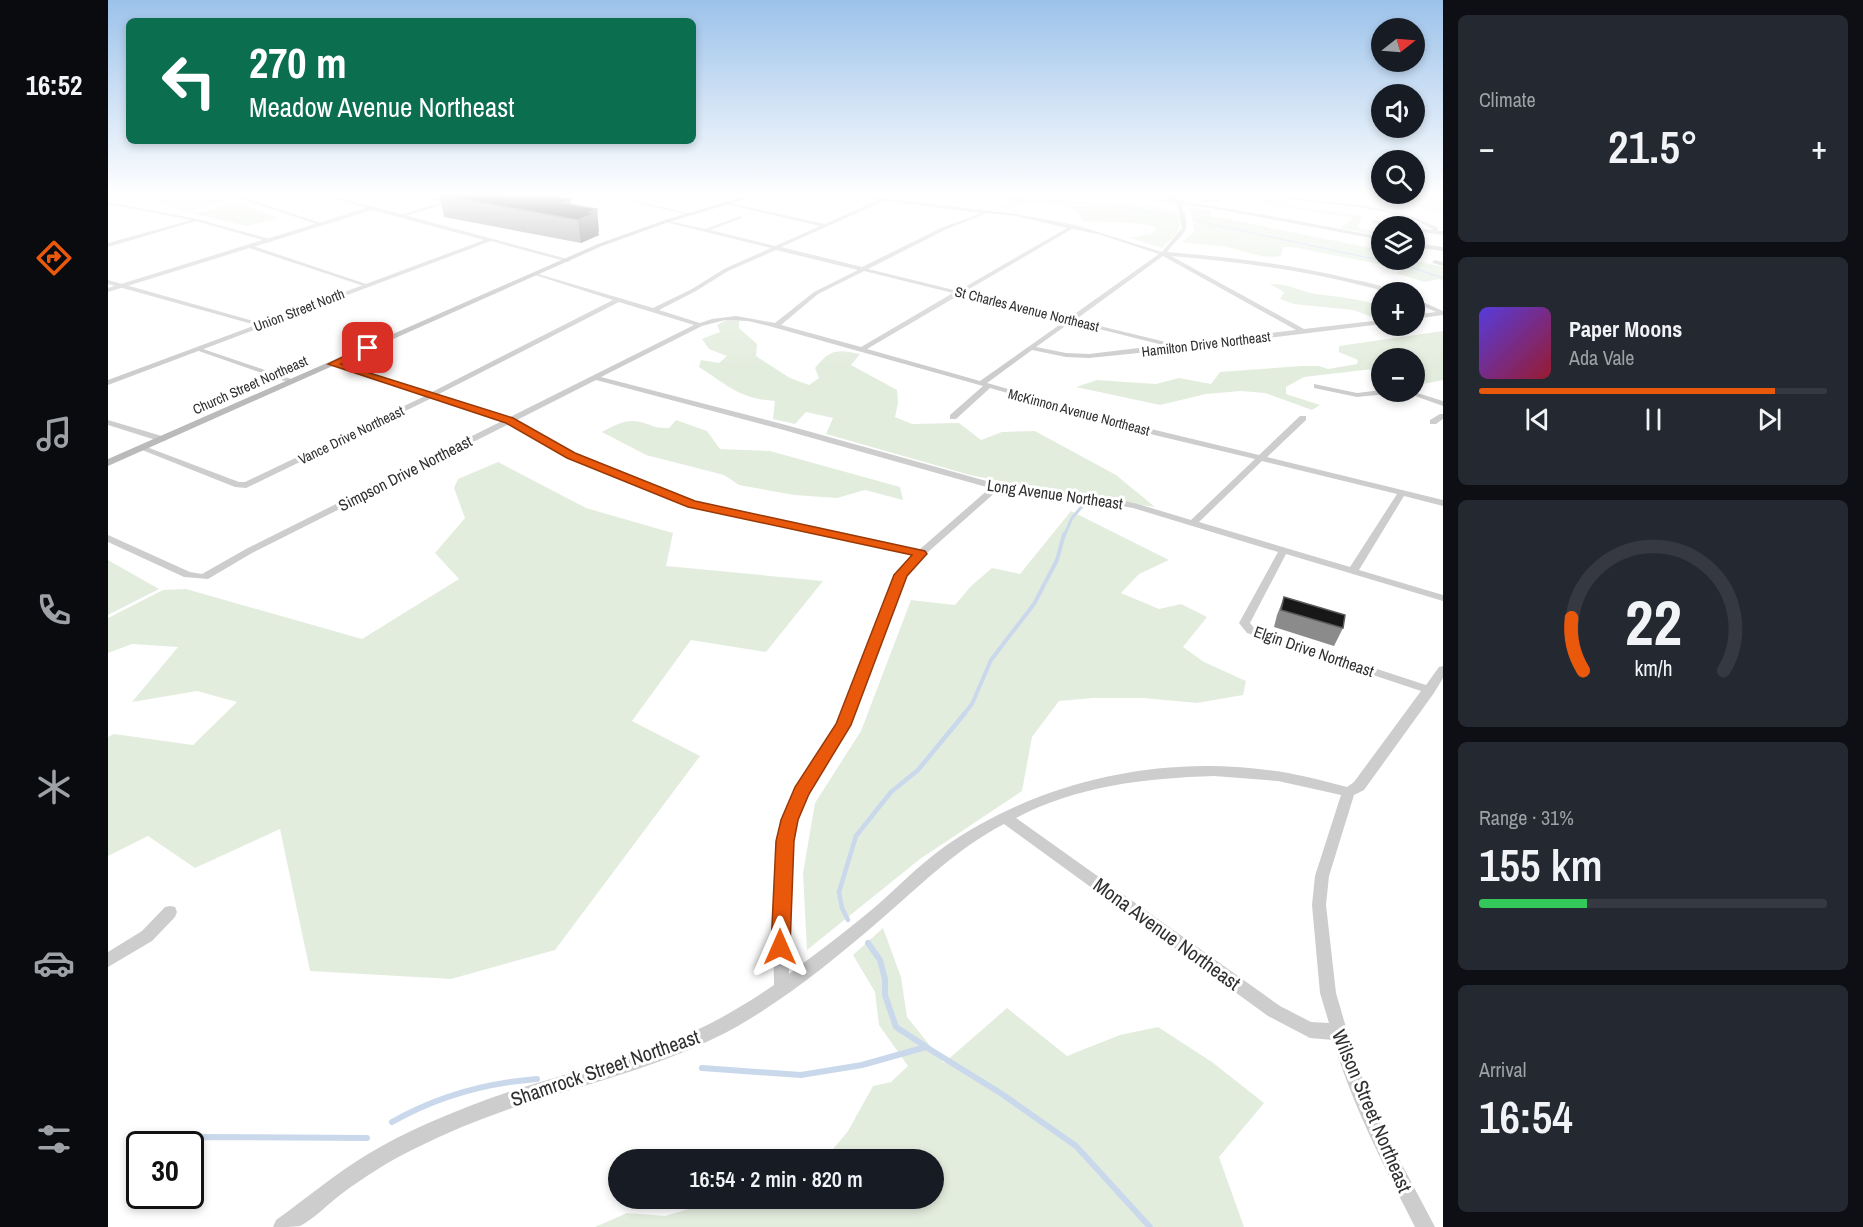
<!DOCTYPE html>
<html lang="en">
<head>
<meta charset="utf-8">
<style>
  body { margin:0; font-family:"Archivo Narrow",sans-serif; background:#242831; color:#f1f3f6; height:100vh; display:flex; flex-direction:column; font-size:22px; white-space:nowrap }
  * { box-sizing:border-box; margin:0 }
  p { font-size:20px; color:#9ea1a6 }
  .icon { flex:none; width:33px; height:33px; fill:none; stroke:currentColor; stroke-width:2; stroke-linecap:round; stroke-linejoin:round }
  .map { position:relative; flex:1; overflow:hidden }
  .drawer { display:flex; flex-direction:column; gap:15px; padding:15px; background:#0d0f14; width:420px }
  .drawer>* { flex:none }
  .top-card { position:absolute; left:18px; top:18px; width:570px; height:126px; border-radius:9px; box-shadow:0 3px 9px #0003; background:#0b6e4f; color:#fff; overflow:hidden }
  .needle { width:39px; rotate:73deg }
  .fabs { position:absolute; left:1263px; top:18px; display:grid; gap:12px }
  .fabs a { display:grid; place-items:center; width:54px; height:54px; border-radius:50%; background:#171b24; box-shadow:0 3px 9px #0003; font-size:30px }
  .speed { position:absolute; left:18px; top:1131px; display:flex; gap:12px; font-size:30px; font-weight:700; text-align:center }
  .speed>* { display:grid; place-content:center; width:78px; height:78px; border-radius:50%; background:#171b24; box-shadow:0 3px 9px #0003; line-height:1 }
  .speed .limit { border:3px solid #111; border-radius:9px; background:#fff; color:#111 }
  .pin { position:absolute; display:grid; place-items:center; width:51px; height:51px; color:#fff; margin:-26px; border-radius:12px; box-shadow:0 3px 9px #0006 }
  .me { position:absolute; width:66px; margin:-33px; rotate:0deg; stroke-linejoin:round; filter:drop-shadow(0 0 4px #0008) }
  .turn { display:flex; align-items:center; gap:21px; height:126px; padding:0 24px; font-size:27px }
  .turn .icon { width:78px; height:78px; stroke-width:2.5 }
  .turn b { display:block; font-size:42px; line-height:51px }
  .big { font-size:45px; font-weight:600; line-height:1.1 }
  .drawer .widget { flex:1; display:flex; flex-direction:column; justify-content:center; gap:9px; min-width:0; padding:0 21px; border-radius:9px; background:#242831 }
  .drawer .dial { align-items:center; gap:0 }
  .dial svg { height:156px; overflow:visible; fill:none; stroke:#363941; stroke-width:7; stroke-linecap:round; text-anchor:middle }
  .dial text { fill:#f1f3f6; stroke:none }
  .song { display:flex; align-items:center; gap:18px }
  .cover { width:72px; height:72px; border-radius:9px; background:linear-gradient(135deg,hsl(250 70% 55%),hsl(350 70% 35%)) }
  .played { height:6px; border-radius:3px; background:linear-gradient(90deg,#ea580c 85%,#363941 85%) }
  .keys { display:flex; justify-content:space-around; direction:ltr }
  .heat { display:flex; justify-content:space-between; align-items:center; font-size:33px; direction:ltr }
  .charge { height:9px; border-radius:4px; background:linear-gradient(90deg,#34c759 31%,#363941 0) }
  .trip { position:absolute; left:500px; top:1149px; width:336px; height:60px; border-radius:30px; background:#171b24; box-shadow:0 3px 9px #0003; font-weight:600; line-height:60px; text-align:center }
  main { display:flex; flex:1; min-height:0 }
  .menu { display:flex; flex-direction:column; width:108px; justify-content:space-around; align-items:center; background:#090b0e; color:#9ea1a6 }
  .menu .icon { width:42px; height:42px }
  .menu .on { color:#ea580c }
  .menu b { font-size:27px; color:#f1f3f6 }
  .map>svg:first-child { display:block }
  .green { fill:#e3edde }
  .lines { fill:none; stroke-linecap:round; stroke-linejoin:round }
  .stream-far4 { stroke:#cad8ec; stroke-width:1.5 }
  .stream-far3 { stroke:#cad8ec; stroke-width:3 }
  .stream-far2 { stroke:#cad8ec; stroke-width:4 }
  .stream-far1 { stroke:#cad8ec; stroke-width:4.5 }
  .stream { stroke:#cad8ec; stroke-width:6 }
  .minor { fill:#cdcdcd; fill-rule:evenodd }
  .tertiary { fill:#cdcdcd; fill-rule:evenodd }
  .secondary { fill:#bababa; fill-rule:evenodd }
  .wall { fill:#8b8b8b }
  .shaded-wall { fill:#5d5d5d }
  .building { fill:#171717; stroke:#5d5d5d; stroke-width:1.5 }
  .route { fill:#ea580c; stroke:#983908; stroke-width:1.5 }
  .labels { text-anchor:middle; stroke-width:6; stroke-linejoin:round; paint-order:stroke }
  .far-street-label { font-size:14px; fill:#303030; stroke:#fff }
  .street-label { font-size:16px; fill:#303030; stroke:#fff }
  .near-street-label { font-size:20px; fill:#303030; stroke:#fff }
</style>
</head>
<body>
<main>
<nav class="menu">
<b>16:52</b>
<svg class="icon on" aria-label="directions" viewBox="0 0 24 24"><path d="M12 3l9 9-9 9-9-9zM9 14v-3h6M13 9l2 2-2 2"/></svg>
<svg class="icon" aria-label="music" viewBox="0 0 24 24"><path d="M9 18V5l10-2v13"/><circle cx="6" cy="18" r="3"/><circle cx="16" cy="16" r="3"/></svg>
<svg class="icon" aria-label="phone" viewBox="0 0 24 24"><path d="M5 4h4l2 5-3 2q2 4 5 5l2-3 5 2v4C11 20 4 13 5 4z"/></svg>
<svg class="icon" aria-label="climate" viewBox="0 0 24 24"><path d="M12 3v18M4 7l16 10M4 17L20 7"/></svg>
<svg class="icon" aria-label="car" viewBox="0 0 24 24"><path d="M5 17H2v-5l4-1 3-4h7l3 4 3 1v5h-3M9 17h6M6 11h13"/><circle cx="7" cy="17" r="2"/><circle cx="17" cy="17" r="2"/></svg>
<svg class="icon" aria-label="filters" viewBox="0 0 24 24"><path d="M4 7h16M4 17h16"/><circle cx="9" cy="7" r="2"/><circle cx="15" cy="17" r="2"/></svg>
</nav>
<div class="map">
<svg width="1335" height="1227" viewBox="0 0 1335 1227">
  <rect width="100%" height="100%" fill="#fff"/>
  <path class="green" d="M73,194h34l17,5 -46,13 -30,-10 5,-4z
    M840,194h60l53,8 37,-1 78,9c8,21 1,23 -14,38l-32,-10 24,-5 2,-6c-24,-7 -48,-4 -73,-6 -4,-4 -4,-8 -9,-10 -10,-7 -54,-12 -62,-2l-13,-3 14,-5z
    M1066,194h48l16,4 26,-2 20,5 1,5 77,10 -4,12 23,4v4l-41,-8 12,-9 -1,-2 -85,-12 -1,-3 -42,-3 -34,2z
    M1269,194h66v20z
    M129,202l42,16 -32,8 -52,-12z
    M1082,208l19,2 3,6 169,34 1,10h30l31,7v14l-4,-2 -15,3 -28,-9 8,-4 -112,-22h-9l-2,9c-16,2 -26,-1 -42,-6 -17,-5 -38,-5 -57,-8l12,-10z
    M1162,284c20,-1 35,10 54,11 19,2 37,5 56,10l1,13 -9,-1 -19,-7 -59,-6 -14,-5 4,-7z
    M618,320l13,1v7l18,16 -1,12 34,22 19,7 10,-7 -4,-10c15,-19 22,-19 45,-14l-9,11 46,25 1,13 -3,14 17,7 47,-1 22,17 21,-8 33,-1 81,44 39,32 -126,-20 -59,-12 -144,-41 7,-16 -27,-6 -11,12 -22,-5 2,-18c-35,-2 -48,-16 -76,-34l2,-7 18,3 8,-7 -18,-7 -7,-10 18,-7 -3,-7z
    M1335,331v49l-25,5 -3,-2 -1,-25h-32l-1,10 -77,9 -18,10v7l34,11 -8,5 -47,-17 -24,-2 -35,3 -46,11 -84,-18 21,-7 59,4 23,-6 32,6 9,-12 82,-6h17l9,3 29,-5 1,-4 -19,-8v-6z
    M568,420l31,11 13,18 50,2 130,36 3,13 -38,-10 -28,8 -43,-3 -55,-10 -15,-10 -78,-20 -44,-23c11,-6 24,-14 38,-10 14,3 12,6 29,6z
    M390,462l88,46 87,25 -7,33 157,15 -57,71 -75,-12 -59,81 68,35 -145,194 -104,29 -141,-8 -30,-142 -85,39 -47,-32 -40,20v-119l6,-3 79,11 44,-43 -40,-11 -65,11 46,-55 -46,-3 -24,9v-35l55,-28 23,-1 176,50 97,-60 -24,-26 30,-35 -11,-30 4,-9z
    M963,511l98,49 -30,14 -18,19 38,16 22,-5 26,13 -24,30 21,15 42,19 -3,14 -46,8 -54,-5h-50l-34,3 -27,36 -10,54 -102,68 -113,91 -4,-77 12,-70 46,-72 50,-131 44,5 16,-19 21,-18 28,6z
    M0,560l51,29 -51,26z
    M775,928l18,49 6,40 37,46 63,-55 60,48 53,-21 38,-8 54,35 52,41 -45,54 25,70h-649l32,-14 38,3 58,-17 210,-1v-38l-108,-1 23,-28 25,-45 18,-4 17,-16 -29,-41 -4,-33 -22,-37z"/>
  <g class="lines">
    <path class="stream-far4" d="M890,196l118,10 64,12
      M6,200l31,-6
      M1088,221l211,45 36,12"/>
    <path class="stream-far3" d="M956,536l8,-18 12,-14"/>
    <path class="stream-far2" d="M855,715l9,-11 19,-44 43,-56 23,-44 7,-26"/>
    <path class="stream-far1" d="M740,920l-6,-12 -3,-16 17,-56 35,-44 27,-22 47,-57"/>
    <path class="stream" d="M760,943l12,17 5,19v16l11,32 29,19
      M594,1068l99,7 61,-10 64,-18 76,47 74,52 74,81
      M284,1122c46,-26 93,-39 145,-43
      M78,1144l12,-7 169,1
      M27,1175l5,-2"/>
    <path class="minor" d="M119,194h6l91,30 -5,1z
      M266,194h7l-24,7 -2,-1z
      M362,194h7l-75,23 -4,-1 44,-14 -19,-4v-2l24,5z
      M492,194h7l83,20 -2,1z
      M741,194l167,20 59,11 87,27 20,-24 -5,-24 -68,-10 64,7 -10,-7c9,0 16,7 25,9 65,8 129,22 194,34v3l-171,-32 -29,-3c10,30 2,25 -15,47 62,5 124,12 184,27 14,3 31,6 44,13h-8c-70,-20 -143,-30 -216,-36l133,73 78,-9v4l-204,25 -89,9 -23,-1 -34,-7 -45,33 164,46 108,26 41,-39h6v4l-39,37 176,43v6l-39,-10 -45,74 84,25v6l-157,-47 -36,69 5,6 171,56 13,-18 4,-1v12l-9,15 -70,97 -10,5 -25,81 -3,29 10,88 21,72 32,75 46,87h-20c-31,-61 -63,-122 -82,-187l-23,-2 -42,-22 -264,-192c-48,25 -84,62 -125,97 -44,38 -91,76 -141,105 -68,38 -144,56 -217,79 -36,12 -71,26 -105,43 -27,13 -52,29 -76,47 -13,10 -26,24 -40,31 -6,1 -19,1 -27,1l3,-7c31,-22 60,-47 92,-66 38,-23 80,-40 120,-55 62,-22 126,-36 187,-60 35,-13 68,-33 99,-54l-1,-60 5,-84 5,-21 13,-32 41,-64 46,-119 18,-38 13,-12 -225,-49 -121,-48 -59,-34 -257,129 -44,26 -24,-2 -76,-35v-7l82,37 12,2 44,-25 256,-128 -70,-23 -186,90 -11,-1 -98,-39 4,-2h3l95,36h6l180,-86 -94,-31v-2h4l95,30 183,-93 -78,-25v-2l118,35 39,-19 32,-20 47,-21 -106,-26v-2l40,9 35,-13 2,2 -32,12 65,16 45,-20 -94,-22v-2l99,22 53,-24zM776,201l98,12 -41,15 -79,39 -81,-20zM879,213l29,3 51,12 -109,63 -90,-22 77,-39zM964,229l26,5 61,20 -90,64 -105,-26zM668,250l82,20 -44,22 -39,31 -39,-7 -24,3 -12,4 -41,-13 37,-19 32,-20zM1055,256l133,74 -122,14 -99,-24zM756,271l89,22 -92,54 -80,-22 37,-31zM851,295l106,26 -85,60 -113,-32zM511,302l75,23 -186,93 -71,-23zM617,320l23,1 21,5 214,60 -33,29v4h6l34,-31 156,45 109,26 -64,61 -53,-16 -33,-7 -97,-10 -222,-62 -185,-48 101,-51zM963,322l92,23 -74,9 -23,-1 -30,-6zM488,380l184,49 210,59 -71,62 -224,-48 -121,-48 -59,-33zM1154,461l135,33 -47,73 -151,-45zM890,490l9,3 98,10 28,5 145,44 -39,71 8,10 174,58 -67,91 -7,5c-27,-7 -53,-14 -80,-17 -113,-15 -231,13 -323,77 -25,18 -46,40 -69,60 -27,23 -57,45 -86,67l-2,-49 5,-84 5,-21 10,-27 42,-68 44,-120 17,-37zM1106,776l64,5 63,14 -26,81 -3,29 8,88 9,30 -18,-1 -31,-16 -264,-188c60,-32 130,-40 198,-42z
      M949,194h7l-18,5 -2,-1z
      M1154,194l110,13 44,11 21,9 1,4h5v4l-29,-4v-3l19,2c-29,-22 -98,-25 -135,-30 -12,-1 -26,-2 -36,-6z
      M1111,199l2,2 -20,1 -2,-1z
      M0,202l89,17 76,21 -3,2 -74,-21 -88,26v-4l83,-23 -83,-16z
      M1265,220l29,4 3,2h-10l-24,-3z
      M1306,243l29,4v4l-29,-4z
      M138,245h4l119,40 -5,1 -118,-39z
      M1327,260l8,2v4l-10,-3 -1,-1z
      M0,280l156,44 1,1 -5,1 -152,-42z
      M1306,298l29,13v4l-29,4v-4l22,-3 -22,-10z
      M88,348h4l97,33 -7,2 -94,-33z
      M1206,384l43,9 25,-3 9,2 -4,2 -30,3 -43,-9z
      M1296,392h10l29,9v5z
      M1332,414h3v5l-7,5h-6v-4z
      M0,420l57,17 1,2 -1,2h-6l-51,-16z
      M62,906l5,1 2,5 -2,5 -23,24 -44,26v-15l34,-21 23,-24z"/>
    <path class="tertiary" d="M209,194h9l245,66 -3,2 -77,-21 -383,144v-5l376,-140 -112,-30 -264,82v-4l258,-80z"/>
    <path class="secondary" d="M645,194h9l-93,28 -67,24 -494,220v-7l490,-215 67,-24z"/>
  </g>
  <path class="wall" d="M332,195l86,2 46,7 27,27 -1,1 1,3 -18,8 -137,-26z
    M1176,597l59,31 -9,18 -60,-19 3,-12z"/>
  <path class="shaded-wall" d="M463,199l2,20 -11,-16z
    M489,209l2,22 -1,1 1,3 -18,8 -3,-23 12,-8z"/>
  <path class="building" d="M336,194h63l19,3 9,-3h4l32,5 -9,4 35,6 -7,3 6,1 -18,7 -138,-25z
    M1176,597l61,18 -2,13 -62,-18z"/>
  <linearGradient id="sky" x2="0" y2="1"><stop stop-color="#9cc2ea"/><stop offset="0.53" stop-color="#fff"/><stop offset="1" stop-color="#fff" stop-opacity="0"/></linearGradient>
  <rect width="1335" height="366" fill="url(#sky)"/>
  <path class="route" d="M257,346l8,2 -32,16 172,54 62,35 120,48 230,50 2,3 -2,2 -18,20 -56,149 -42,69 -11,26 -4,21 -4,106 -3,6 -7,3 -7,-3 -2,-6 5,-106 5,-21 14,-33 41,-63 58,-149 18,-20 -224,-48 -121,-49 -61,-35 -178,-59z"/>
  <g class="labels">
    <g class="far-street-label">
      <text transform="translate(919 309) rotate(14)" y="5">St Charles Avenue Northeast</text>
      <text transform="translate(191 310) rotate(-21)" y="5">Union Street North</text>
      <text transform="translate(1098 344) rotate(-7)" y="5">Hamilton Drive Northeast</text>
      <text transform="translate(142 385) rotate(-24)" y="5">Church Street Northeast</text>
      <text transform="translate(971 412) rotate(15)" y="5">McKinnon Avenue Northeast</text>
      <text transform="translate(243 435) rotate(-26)" y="5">Vance Drive Northeast</text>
    </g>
    <g class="street-label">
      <text transform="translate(297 473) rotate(-27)" y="6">Simpson Drive Northeast</text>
      <text transform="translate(947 494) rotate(8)" y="6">Long Avenue Northeast</text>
      <text transform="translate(1206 651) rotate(19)" y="6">Elgin Drive Northeast</text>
    </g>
    <g class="near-street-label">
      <text transform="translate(1059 934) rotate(36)" y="7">Mona Avenue Northeast</text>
      <text transform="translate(497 1068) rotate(-19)" y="7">Shamrock Street Northeast</text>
      <text transform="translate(1264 1111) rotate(67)" y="7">Wilson Street Northeast</text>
    </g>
  </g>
</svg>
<div class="fabs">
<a><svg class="needle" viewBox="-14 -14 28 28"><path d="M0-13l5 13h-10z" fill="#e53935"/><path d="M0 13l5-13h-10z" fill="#9ea1a6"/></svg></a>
<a><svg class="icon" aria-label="sound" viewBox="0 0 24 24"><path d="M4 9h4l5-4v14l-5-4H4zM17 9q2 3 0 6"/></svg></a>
<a><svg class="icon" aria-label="search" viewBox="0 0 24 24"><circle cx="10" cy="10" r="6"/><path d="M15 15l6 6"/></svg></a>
<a><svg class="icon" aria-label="layers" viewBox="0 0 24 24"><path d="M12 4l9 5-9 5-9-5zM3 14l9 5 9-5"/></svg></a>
<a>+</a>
<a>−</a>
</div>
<div class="speed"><div class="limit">30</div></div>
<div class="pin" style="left:260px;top:348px;background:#d93025"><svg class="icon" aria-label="arrive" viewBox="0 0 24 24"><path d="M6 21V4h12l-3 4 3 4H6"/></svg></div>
<svg class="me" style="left:672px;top:947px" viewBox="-20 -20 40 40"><path d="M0-17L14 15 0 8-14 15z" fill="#ea580c" stroke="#fff" stroke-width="4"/></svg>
<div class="trip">16:54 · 2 min · 820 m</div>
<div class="top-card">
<div class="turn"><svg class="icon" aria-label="left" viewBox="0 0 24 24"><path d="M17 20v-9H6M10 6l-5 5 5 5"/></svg><div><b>270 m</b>Meadow Avenue Northeast</div></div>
</div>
</div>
<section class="drawer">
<div class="widget"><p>Climate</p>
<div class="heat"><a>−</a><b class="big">21.5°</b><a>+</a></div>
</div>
<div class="widget">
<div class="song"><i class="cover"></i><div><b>Paper Moons</b><p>Ada Vale</p></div></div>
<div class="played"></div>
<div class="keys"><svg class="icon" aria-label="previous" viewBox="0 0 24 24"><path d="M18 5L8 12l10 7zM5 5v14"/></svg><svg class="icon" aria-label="pause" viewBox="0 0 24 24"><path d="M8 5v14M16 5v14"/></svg><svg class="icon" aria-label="next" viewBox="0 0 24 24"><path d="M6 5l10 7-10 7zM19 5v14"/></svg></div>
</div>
<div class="widget dial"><svg viewBox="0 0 100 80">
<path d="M14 69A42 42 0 1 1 86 69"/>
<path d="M14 69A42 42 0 0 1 8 42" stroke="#ea580c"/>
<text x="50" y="56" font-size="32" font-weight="700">22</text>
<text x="50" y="72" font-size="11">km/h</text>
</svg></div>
<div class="widget"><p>Range · 31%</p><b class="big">155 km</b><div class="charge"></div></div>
<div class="widget"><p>Arrival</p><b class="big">16:54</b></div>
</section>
</main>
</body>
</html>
